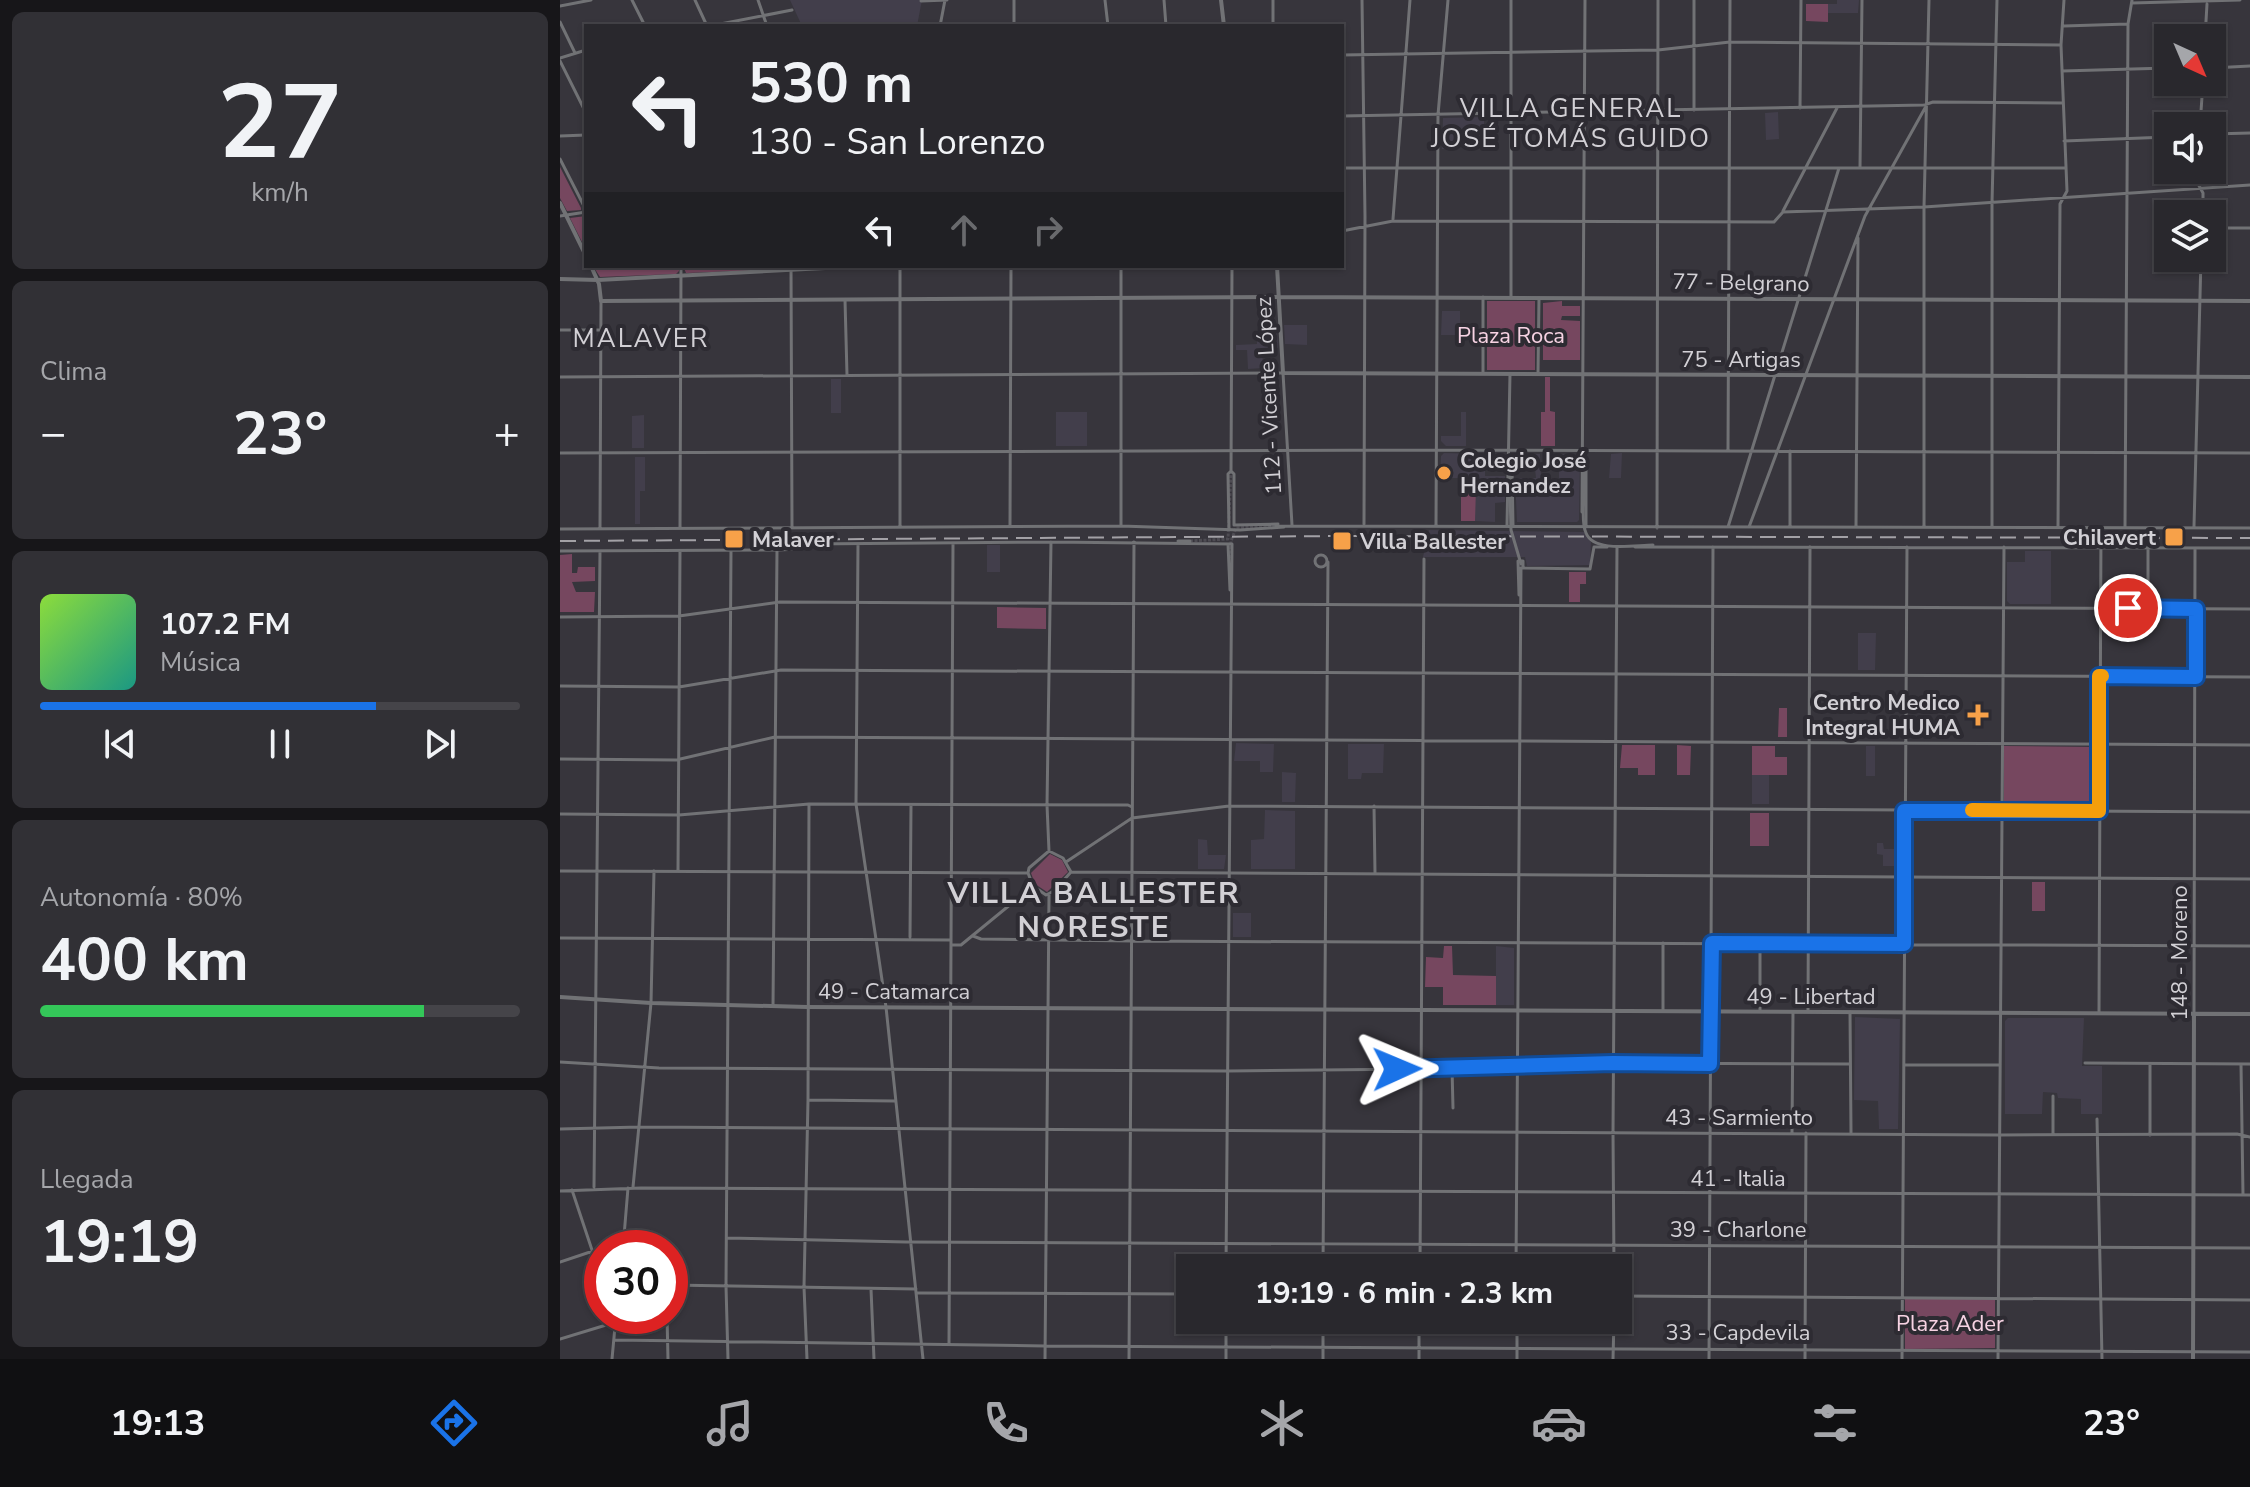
<!DOCTYPE html>
<html lang="es">
<head>
<meta charset="utf-8">
<style>
  body { margin:0; font-family:"Nunito Sans",sans-serif; background:#313035; color:#f1f3f6; height:100vh; display:flex; flex-direction:column; font-size:30px; white-space:nowrap }
  * { box-sizing:border-box; margin:0 }
  p { font-size:26px; color:#a5a6aa }
  .icon { flex:none; width:44px; height:44px; fill:none; stroke:currentColor; stroke-width:2; stroke-linecap:round; stroke-linejoin:round }
  .map { position:relative; flex:1; overflow:hidden }
  .sheet { display:flex; flex-direction:column; gap:12px; padding:12px; background:#171619; width:560px }
  .sheet>* { flex:none }
  .banner { position:absolute; left:24px; top:24px; width:760px; height:244px; border-radius:0px; box-shadow:0 2px 6px #0004,0 0 0 2px #454449; background:#29282d; color:#f1f3f6; overflow:hidden }
  .needle { width:52px; rotate:136deg }
  .buttons { position:absolute; left:1594px; top:24px; display:grid; gap:16px }
  .buttons a { display:grid; place-items:center; width:72px; height:72px; border-radius:0px; background:#29282d; box-shadow:0 2px 6px #0004,0 0 0 2px #454449; font-size:40px }
  .speed { position:absolute; left:24px; top:1230px; display:flex; gap:16px; font-size:40px; font-weight:700; text-align:center }
  .speed>* { display:grid; place-content:center; width:104px; height:104px; border-radius:50%; background:#29282d; box-shadow:0 2px 6px #0004,0 0 0 2px #454449; line-height:1 }
  .speed .limit { border:12px solid #d22; background:#fff; color:#111 }
  .pin { position:absolute; display:grid; place-items:center; width:68px; height:68px; color:#fff; margin:-34px; border:4px solid #fff; border-radius:50%; box-shadow:0 2px 8px #0007 }
  .me { position:absolute; width:88px; margin:-44px; rotate:89deg; stroke-linejoin:round; filter:drop-shadow(0 0 6px #0008) }
  .turn { display:flex; align-items:center; gap:28px; height:168px; padding:0 32px; font-size:36px }
  .turn .icon { width:104px; height:104px; stroke-width:2.5 }
  .turn b { display:block; font-size:56px; line-height:68px }
  .lanes { display:flex; align-items:center; height:76px; padding:0 32px; background:#0003; justify-content:center; gap:40px; direction:ltr }
  .lanes .off { opacity:.35 }
  .big { font-size:60px; font-weight:700; line-height:1.1 }
  .sheet .card { flex:1; display:flex; flex-direction:column; justify-content:center; gap:12px; min-width:0; padding:0 28px; border-radius:12px; background:#313035 }
  .sheet .dial { align-items:center; gap:0 }
  .dial b { font-size:104px; line-height:1 }
  .song { display:flex; align-items:center; gap:24px }
  .cover { width:96px; height:96px; border-radius:12px; background:linear-gradient(135deg,hsl(90 70% 55%),hsl(170 70% 35%)) }
  .played { height:8px; border-radius:4px; background:linear-gradient(90deg,#1a73e8 70%,#454449 70%) }
  .keys { display:flex; justify-content:space-around; direction:ltr }
  .heat { display:flex; justify-content:space-between; align-items:center; font-size:44px; direction:ltr }
  .charge { height:12px; border-radius:6px; background:linear-gradient(90deg,#34c759 80%,#454449 0) }
  .trip { position:absolute; left:616px; top:1254px; width:456px; height:80px; border-radius:0px; background:#29282d; box-shadow:0 2px 6px #0004,0 0 0 2px #454449; font-weight:700; line-height:80px; text-align:center }
  .menu { display:flex; height:128px; justify-content:space-around; align-items:center; background:#101012; color:#a5a6aa }
  .menu .icon { width:56px; height:56px }
  .menu .selected { color:#1a73e8 }
  .menu b { font-size:36px; color:#f1f3f6 }
  main { display:flex; flex:1; min-height:0 }
  .map>svg:first-child { display:block }
  .built { fill:#423e4b }
  .green { fill:#76475f }
  .lines { fill:none; stroke-linecap:round; stroke-linejoin:round }
  .minor-tunnel { stroke:#4e4c53; stroke-width:3; stroke-dasharray:3 1.5; stroke-linecap:butt }
  .minor { stroke:#717275; stroke-width:3 }
  .tertiary { stroke:#717275; stroke-width:4 }
  .rail { stroke:#a3a1a6; stroke-width:2; stroke-dasharray:16 8; stroke-linecap:butt }
  .minor-bridge { stroke:#717275; stroke-width:3 }
  .route-casing { stroke:#114b97; stroke-width:20 }
  .route { stroke:#1a73e8; stroke-width:14 }
  .slow { stroke:#f59e0b; stroke-width:14 }
  .poi-dot { fill:#f7a149; stroke:#2d2b32; stroke-width:3 }
  .labels { text-anchor:middle; stroke-width:8; stroke-linejoin:round; paint-order:stroke }
  .street-label { font-size:22px; fill:#d2d0d5; stroke:#2d2b32 }
  .park-label { font-size:22px; fill:#f7d3e3; stroke:#2d2b32 }
  .poi-label { font-size:22px; font-weight:bold; fill:#d2d0d5; stroke:#2d2b32; text-anchor:start }
  .quarter-label { font-size:26px; letter-spacing:2px; fill:#d2d0d5; stroke:#2d2b32 }
  .district-label { font-size:30px; font-weight:bold; letter-spacing:2px; fill:#d2d0d5; stroke:#2d2b32 }
</style>
</head>
<body>
<main>
<section class="sheet">
<div class="card dial"><b>27</b><p>km/h</p></div>
<div class="card"><p>Clima</p>
<div class="heat"><a>−</a><b class="big">23°</b><a>+</a></div>
</div>
<div class="card">
<div class="song"><i class="cover"></i><div><b>107.2 FM</b><p>Música</p></div></div>
<div class="played"></div>
<div class="keys"><svg class="icon" aria-label="previous" viewBox="0 0 24 24"><path d="M18 5L8 12l10 7zM5 5v14"/></svg><svg class="icon" aria-label="pause" viewBox="0 0 24 24"><path d="M8 5v14M16 5v14"/></svg><svg class="icon" aria-label="next" viewBox="0 0 24 24"><path d="M6 5l10 7-10 7zM19 5v14"/></svg></div>
</div>
<div class="card"><p>Autonomía · 80%</p><b class="big">400 km</b><div class="charge"></div></div>
<div class="card"><p>Llegada</p><b class="big">19:19</b></div>
</section>
<div class="map">
<svg width="1690" height="1359" viewBox="0 0 1690 1359">
  <rect width="100%" height="100%" fill="#37353c"/>
  <path class="built" d="M230,0h132l-5,26h-115z
    M1277,0h22l-1,13h-30v-9h9z
    M1218,112l1,27 -13,1 -1,-27z
    M924,117v22h-20v5h-5v5h-17l1,-31z
    M882,311h18v24h-19z
    M724,325h23v20l-22,-1z
    M717,333l1,15 -16,1 1,19 -15,1 -1,-19h-11v-5l21,-1v-10z
    M271,379h10v34h-10z
    M496,412h31v34h-31z
    M901,412h5v34h-20l-5,-5v-5h20z
    M84,415v33h-12v-32z
    M884,453l41,1v22h20v26l-10,1v19l-20,-1v-33h-14v-10h-21l1,-22z
    M1062,453l-1,25h-12l2,-24z
    M957,454h23l1,24 18,1v-25h17l4,5 -1,61 -2,2h-60l-2,-44h21l-1,-9h-10v-9h-10z
    M75,457h10v34h-5v33h-5z
    M869,530l155,2 7,10 -1,23 -63,1 -2,-9h-102z
    M427,545h13v27h-13z
    M1465,551h26v53h-41l-3,-3v-39h18z
    M1298,633h18l-1,37h-17z
    M676,743l38,1 -1,28h-13v-11h-26z
    M788,744h36l-1,29h-21l-1,6h-13z
    M1306,746h9v30h-9z
    M722,772l14,1 -1,29h-13z
    M1192,775h17v29h-17z
    M705,810l30,1v58h-44v-29l13,-1z
    M638,839l9,1 1,15h18l-2,14h-26z
    M1317,843h6l1,6h18v17h-19v-11l-6,-1z
    M673,913h18v24h-18z
    M936,946l18,2v57h-18z
    M1295,1017l45,2 -2,110h-19l-1,-28 -24,-1z
    M1448,1018h76l-2,48h20v48h-21v-15l-23,-1 -1,-5 -14,-1 -1,22h-37v-93z"/>
  <path class="green" d="M1246,4h22v18l-22,-1z
    M0,167l21,41v2l-14,1 -7,-13z
    M26,216v34l-16,-32z
    M33,266h86v5l-3,3 -76,3z
    M123,266h105v3l-102,4z
    M927,301h48v69h-48z
    M1002,301v5h18v10h-18l-1,4 19,1v39h-37v-57z
    M985,377h5v34l5,1v34h-14v-34h4z
    M901,488h15l-1,33h-14z
    M12,554v19h5l1,-6h17v14l-23,1 4,10h19l-1,20h-34v-57z
    M1009,572h17v12h-6v18h-11z
    M437,607l49,1v21l-49,-1z
    M1219,708h8v29h-9z
    M1062,745h33v30h-17v-7h-18z
    M1117,745l14,1 -1,29h-13z
    M1192,746h23v11h12v18h-35z
    M1444,746l93,1v63l-93,-2z
    M1190,813h19v33h-19z
    M490,854l12,6 6,12 -21,20 -12,-8 -4,-11z
    M1472,882h13v29h-13z
    M884,946h8l1,29 43,1v29h-53v-18h-18l1,-30 17,1z
    M1435,1298v50l-90,1v-50z"/>
  <g class="lines">
    <path class="minor-tunnel" d="M630,541l38,-2 3,-68
      M670,558l1,-17 5,-13 40,-2"/>
    <path class="minor" d="M72,0l13,26
      M135,0l12,26
      M198,0l9,26
      M545,0l3,26
      M604,0l2,26
      M713,0v26
      M802,0l3,216 -1,308
      M361,1l26,-1
      M1572,3l108,-3
      M0,6l31,-6
      M0,22l15,31
      M150,26l82,-16
      M380,26l5,-26
      M454,26v-26
      M1504,26l64,-2
      M1645,38l2,-34
      M782,55l316,-5 72,-8 331,3
      M0,58l26,-8
      M0,61l26,52
      M1652,68l38,-2
      M1502,71l106,-3
      M1240,108l1,-108
      M1134,110v-110
      M782,116l582,-11 9,-3 130,1
      M1640,126l3,-44
      M1652,134l38,-1
      M0,136l26,-1
      M1504,141l104,-4
      M0,159l26,51
      M1300,167l2,-167
      M782,168h723
      M1638,170l-1,12 6,11v21
      M1223,211l54,-103
      M0,216l26,-4
      M833,219l17,-219
      M1652,228h38
      M782,231l51,-10 381,1 9,-10 141,-5 326,-22
      M231,266l1,260
      M340,266v261
      M672,266l-1,205 3,3v51l44,-1
      M951,296v-296
      M923,297v76
      M285,300l2,75
      M0,330h41
      M978,374l1,-76
      M0,377l723,-4 9,152
      M1168,451l2,-451
      M0,453l876,-3 814,3
      M1024,455l2,8v64
      M1024,459v35
      M949,461l3,8 1,56
      M949,465l1,27
      M1022,512l3,-512
      M450,526l1,-260
      M561,526v-260
      M716,526l974,2
      M876,526l2,-411 10,-115
      M947,526l3,-152
      M1634,526l7,-268
      M1168,527l111,-359
      M1189,527l116,-311 60,-108
      M1230,527v-76
      M1296,527l2,-289
      M1364,527v-320l5,-207
      M1432,527v-324l5,-203
      M1498,527l2,-323 7,-13 -6,-146 3,-45
      M1565,527l3,-503 4,-24
      M40,528l1,-227
      M120,528l1,-262
      M669,528l-1,-54 3,-3
      M1097,528l1,-528
      M0,529l561,-3 119,4 44,-3
      M618,541h12
      M298,544l-2,260 30,203 37,352
      M668,544l2,46
      M1075,547l615,1
      M0,551l217,-1 23,-1 7,-5 244,-2 181,2 -6,724
      M755 561a6 6 0 1 1 12 0a6 6 0 1 1-12 0Z
      M958,561h5v7
      M958,561l1,34
      M963,568l67,1 4,-22h13
      M1588,608v-60
      M0,617l119,-1 101,-14 1470,7
      M0,686l119,1 102,-17 1469,7
      M0,759l116,1 99,-23 1475,8
      M814,806l1,67
      M0,814l119,1 130,-11 319,1 4,2
      M489,851l-2,-46 4,-263
      M489,851l14,7 8,14 -17,19 -8,4 -13,-9 -5,-13 1,-5z
      M506,862l66,-44 97,-12 1021,6
      M0,871l468,2
      M118,871l2,-320
      M511,872l1179,7
      M413,936l8,3 151,2 1118,5
      M350,937l1,-132
      M0,938l391,2
      M1200,943v68
      M391,945h10l72,-59
      M213,1006l4,-456
      M1103,1011v-68
      M1248,1011l2,-464
      M1290,1012l1,120
      M1539,1012l2,-484
      M1634,1014l1,-466
      M0,1062l99,6 569,3 193,-2 192,-6 237,1
      M1525,1063l165,1
      M1590,1064v71
      M1681,1064l2,131
      M1344,1065h96
      M892,1068l1,40
      M248,1100l87,1
      M1537,1119l5,240
      M0,1129l80,-2 1360,8 237,-1 13,3
      M1232,1132l1,-120
      M1493,1134v-38
      M34,1187l6,-636
      M73,1187l18,-184 3,-132
      M12,1190l30,90
      M0,1191l81,-3 1609,7
      M167,1238l179,4 1344,6
      M42,1248l22,-7
      M63,1248l5,-60
      M0,1262l42,-14
      M763,1268l5,-706
      M860,1268l4,-709
      M956,1268l5,-700
      M1054,1268l-1,-135 4,-586
      M110,1285l246,4
      M311,1289l3,70
      M358,1293l272,1
      M1058,1296l632,4
      M107,1316l1,43
      M957,1320v39
      M0,1339l56,-17
      M54,1340l431,6 1205,6
      M389,1344l4,-800
      M52,1359l4,-43
      M168,1359l-2,-73 5,-736
      M247,1359l-3,-72 4,-187 1,-296
      M485,1359l4,-464
      M569,1359l5,-817
      M666,1359v-39
      M763,1359v-39
      M859,1359v-39
      M1053,1359l1,-39
      M1149,1359l4,-812
      M1245,1359l1,-226
      M1342,1359l5,-812
      M1438,1359l6,-812"/>
    <path class="tertiary" d="M661,0l3,26
      M0,203l26,53
      M31,266l8,18 2,17 678,-4 971,4
      M717,266l6,107 967,4
      M0,279l38,1 266,-14
      M0,997l91,6 156,4 1443,7
      M1633,1359l1,-345"/>
    <path class="rail" d="M0,541l782,-5 908,2"/>
    <path class="minor-bridge" d="M950,492l1,38 10,34
      M1024,494c0,11 -3,28 2,39 8,20 49,12 67,12"/>
  </g>
  <g class="lines">
    <defs>
      <path id="route" d="M837,1069l216,-6 97,1 2,-121 192,1v-133h195v-135l97,1v-68l-68,-1"/>
    </defs>
    <use href="#route" class="route-casing"/>
    <use href="#route" class="route"/>
    <path class="slow" d="M1412,810l127,1v-135h3"/>
  </g>
  <g class="poi-dot">
    <circle cx="884" cy="473" r="8"/>
    <rect x="1604" y="527" width="20" height="20" rx="4"/>
    <rect x="164" y="529" width="20" height="20" rx="4"/>
    <rect x="772" y="531" width="20" height="20" rx="4"/>
    <path d="M1414 703h8v8h8v8h-8v8h-8v-8h-8v-8h8z"/>
  </g>
  <g class="labels">
    <g class="street-label">
      <text transform="translate(1181 282) rotate(1)" y="8">77 - Belgrano</text>
      <text x="1181" y="367">75 - Artigas</text>
      <text transform="translate(708 396) rotate(-93)" y="8">112 - Vicente López</text>
      <text transform="translate(1619 953) rotate(-90)" y="8">148 - Moreno</text>
      <text x="334" y="999">49 - Catamarca</text>
      <text x="1251" y="1004">49 - Libertad</text>
      <text x="1179" y="1125">43 - Sarmiento</text>
      <text x="1178" y="1186">41 - Italia</text>
      <text x="1178" y="1237">39 - Charlone</text>
      <text x="1178" y="1340">33 - Capdevila</text>
    </g>
    <g class="park-label">
      <text x="951" y="343">Plaza Roca</text>
      <text x="1390" y="1331">Plaza Ader</text>
    </g>
    <g class="poi-label">
      <text x="900" y="468">Colegio José<tspan x="900" dy="25">Hernandez</tspan></text>
      <text x="1596" y="545" text-anchor="end">Chilavert</text>
      <text x="192" y="547">Malaver</text>
      <text x="800" y="549">Villa Ballester</text>
      <text x="1400" y="710" text-anchor="end">Centro Medico<tspan x="1400" dy="25">Integral HUMA</tspan></text>
    </g>
    <g class="quarter-label">
      <text x="1011" y="117">VILLA GENERAL<tspan x="1011" dy="30">JOSÉ TOMÁS GUIDO</tspan></text>
      <text x="81" y="347">MALAVER</text>
    </g>
    <g class="district-label">
      <text x="534" y="903">VILLA BALLESTER<tspan x="534" dy="34">NORESTE</tspan></text>
    </g>
  </g>
</svg>
<div class="buttons">
<a><svg class="needle" viewBox="-14 -14 28 28"><path d="M0-13l5 13h-10z" fill="#e53935"/><path d="M0 13l5-13h-10z" fill="#a5a6aa"/></svg></a>
<a><svg class="icon" aria-label="sound" viewBox="0 0 24 24"><path d="M4 9h4l5-4v14l-5-4H4zM17 9q2 3 0 6"/></svg></a>
<a><svg class="icon" aria-label="layers" viewBox="0 0 24 24"><path d="M12 4l9 5-9 5-9-5zM3 14l9 5 9-5"/></svg></a>
</div>
<div class="speed"><div class="limit">30</div></div>
<div class="pin" style="left:1568px;top:608px;background:#d93025"><svg class="icon" aria-label="arrive" viewBox="0 0 24 24"><path d="M6 21V4h12l-3 4 3 4H6"/></svg></div>
<svg class="me" style="left:837px;top:1069px" viewBox="-20 -20 40 40"><path d="M0-17L14 15 0 8-14 15z" fill="#1a73e8" stroke="#fff" stroke-width="4"/></svg>
<div class="trip">19:19 · 6 min · 2.3 km</div>
<div class="banner">
<div class="turn"><svg class="icon" aria-label="left" viewBox="0 0 24 24"><path d="M17 20v-9H6M10 6l-5 5 5 5"/></svg><div><b>530 m</b>130 - San Lorenzo</div></div>
<div class="lanes"><svg class="icon" aria-label="left" viewBox="0 0 24 24"><path d="M17 20v-9H6M10 6l-5 5 5 5"/></svg><svg class="icon off" aria-label="ahead" viewBox="0 0 24 24"><path d="M12 20V5M6 11l6-6 6 6"/></svg><svg class="icon off" aria-label="right" viewBox="0 0 24 24"><path d="M7 20v-9h11M14 6l5 5-5 5"/></svg></div>
</div>
</div>
</main>
<nav class="menu">
<b>19:13</b>
<svg class="icon selected" aria-label="directions" viewBox="0 0 24 24"><path d="M12 3l9 9-9 9-9-9zM9 14v-3h6M13 9l2 2-2 2"/></svg>
<svg class="icon" aria-label="music" viewBox="0 0 24 24"><path d="M9 18V5l10-2v13"/><circle cx="6" cy="18" r="3"/><circle cx="16" cy="16" r="3"/></svg>
<svg class="icon" aria-label="phone" viewBox="0 0 24 24"><path d="M5 4h4l2 5-3 2q2 4 5 5l2-3 5 2v4C11 20 4 13 5 4z"/></svg>
<svg class="icon" aria-label="climate" viewBox="0 0 24 24"><path d="M12 3v18M4 7l16 10M4 17L20 7"/></svg>
<svg class="icon" aria-label="car" viewBox="0 0 24 24"><path d="M5 17H2v-5l4-1 3-4h7l3 4 3 1v5h-3M9 17h6M6 11h13"/><circle cx="7" cy="17" r="2"/><circle cx="17" cy="17" r="2"/></svg>
<svg class="icon" aria-label="filters" viewBox="0 0 24 24"><path d="M4 7h16M4 17h16"/><circle cx="9" cy="7" r="2"/><circle cx="15" cy="17" r="2"/></svg>
<b>23°</b>
</nav>
</body>
</html>
